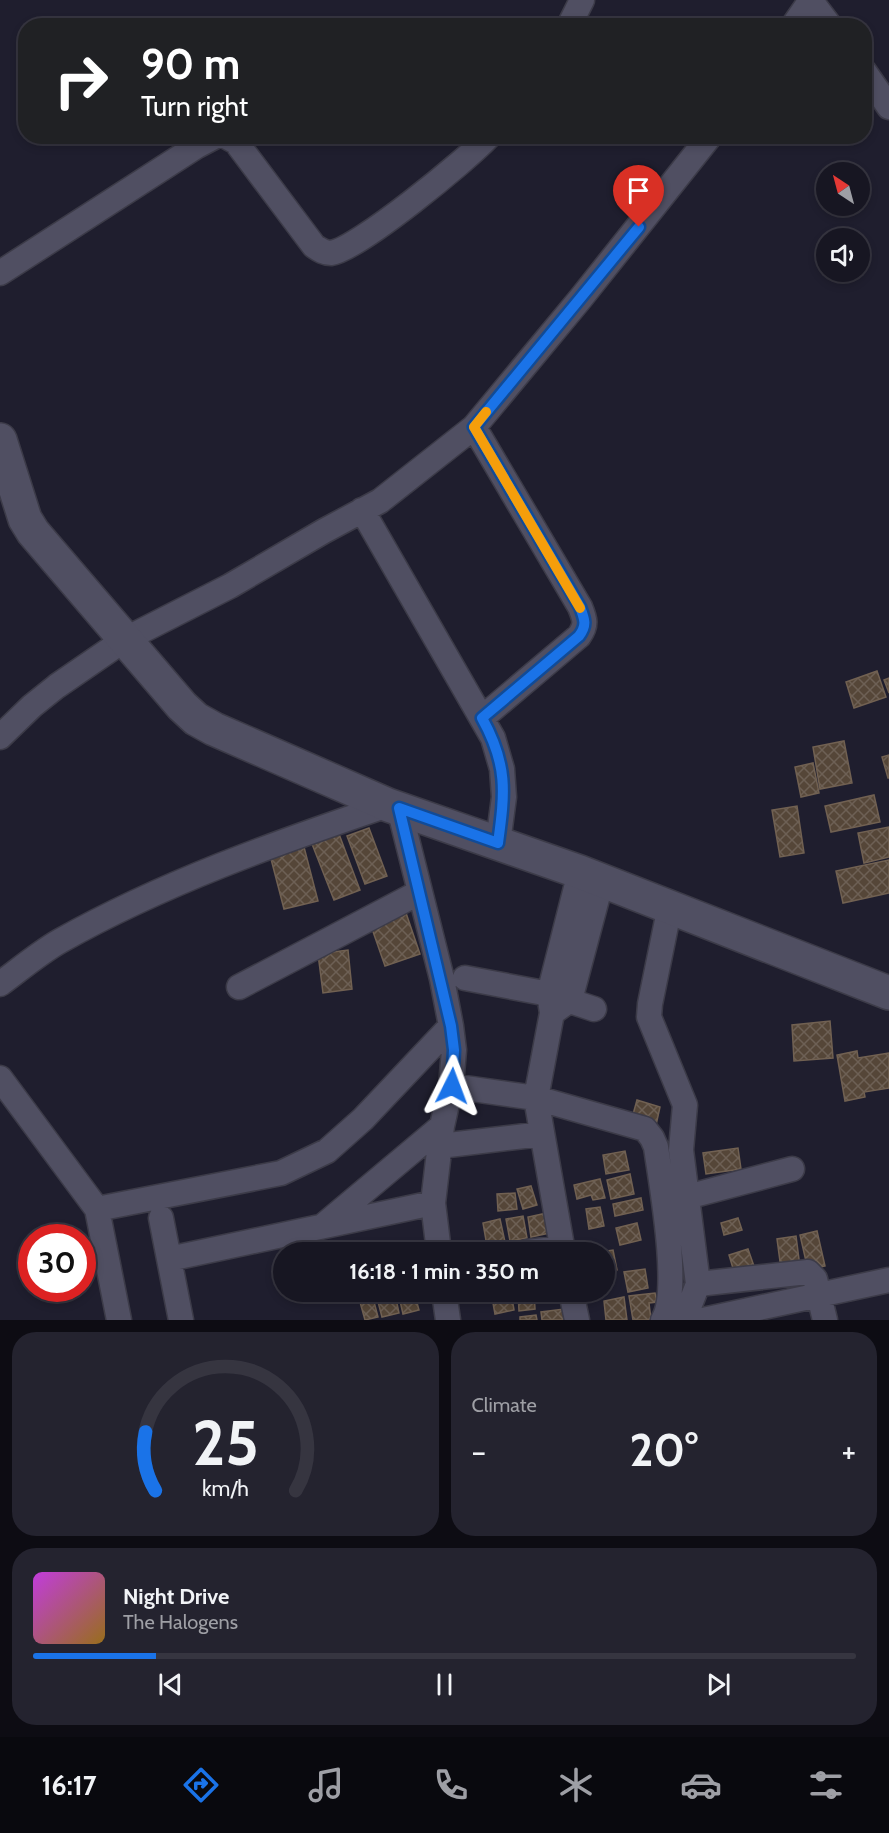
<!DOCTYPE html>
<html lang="en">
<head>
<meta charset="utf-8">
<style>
  body { margin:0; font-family:Cabin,sans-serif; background:#24232f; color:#f1f3f6; height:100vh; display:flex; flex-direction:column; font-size:22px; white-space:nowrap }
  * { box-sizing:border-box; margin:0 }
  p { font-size:20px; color:#9e9fa5 }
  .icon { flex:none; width:33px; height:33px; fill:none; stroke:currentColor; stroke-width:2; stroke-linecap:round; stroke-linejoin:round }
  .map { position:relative; height:1320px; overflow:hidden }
  .side { display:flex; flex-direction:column; gap:12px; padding:12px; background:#0d0c13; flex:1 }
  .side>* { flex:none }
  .banner { position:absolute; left:18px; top:18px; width:854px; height:126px; border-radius:24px; box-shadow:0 3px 9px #0003,0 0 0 2px #363540; background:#202124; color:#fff; overflow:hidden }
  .needle { width:39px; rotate:324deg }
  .buttons { position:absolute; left:816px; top:162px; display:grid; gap:12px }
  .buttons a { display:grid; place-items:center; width:54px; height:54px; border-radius:50%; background:#171622; box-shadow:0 3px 9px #0003,0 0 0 2px #363540; font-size:30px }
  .speed { position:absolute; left:18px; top:1224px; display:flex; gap:12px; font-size:30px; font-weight:700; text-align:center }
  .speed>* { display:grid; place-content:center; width:78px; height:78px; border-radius:50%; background:#171622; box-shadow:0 3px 9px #0003,0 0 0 2px #363540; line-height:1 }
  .speed .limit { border:9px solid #d22; background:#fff; color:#111 }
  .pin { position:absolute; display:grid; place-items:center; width:51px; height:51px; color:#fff; margin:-62px -26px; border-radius:50% 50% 50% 0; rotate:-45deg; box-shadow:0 0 6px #0007 }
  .pin .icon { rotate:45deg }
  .me { position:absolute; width:66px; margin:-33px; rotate:3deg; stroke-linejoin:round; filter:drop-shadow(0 0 4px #0008) }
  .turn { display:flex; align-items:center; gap:21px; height:126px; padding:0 24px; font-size:27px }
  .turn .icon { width:78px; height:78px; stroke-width:2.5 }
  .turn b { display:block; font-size:42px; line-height:51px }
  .big { font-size:45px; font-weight:800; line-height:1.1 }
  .side .card { flex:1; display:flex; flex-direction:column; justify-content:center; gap:9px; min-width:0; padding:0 21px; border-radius:24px; background:#24232f }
  .side .dial { align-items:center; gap:0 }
  .dial svg { height:156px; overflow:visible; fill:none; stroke:#363540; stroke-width:7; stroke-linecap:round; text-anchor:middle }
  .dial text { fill:#f1f3f6; stroke:none }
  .song { display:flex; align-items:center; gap:18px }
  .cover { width:72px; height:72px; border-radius:9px; background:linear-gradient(135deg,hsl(290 70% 55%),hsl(40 70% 35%)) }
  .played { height:6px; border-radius:3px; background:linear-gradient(90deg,#1a73e8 15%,#363540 15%) }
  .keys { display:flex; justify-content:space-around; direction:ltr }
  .heat { display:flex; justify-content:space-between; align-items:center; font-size:33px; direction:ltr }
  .side .tiles { flex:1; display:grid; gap:12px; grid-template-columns:1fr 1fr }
  .card:last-child { grid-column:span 2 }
  .trip { position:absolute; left:273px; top:1242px; width:342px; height:60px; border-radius:30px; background:#171622; box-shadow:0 3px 9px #0003,0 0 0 2px #363540; font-weight:800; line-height:60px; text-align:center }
  .dock { display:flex; height:96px; justify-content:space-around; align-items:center; background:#09090e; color:#9e9fa5 }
  .dock .icon { width:42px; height:42px }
  .dock .selected { color:#1a73e8 }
  .dock b { font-size:27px; color:#f1f3f6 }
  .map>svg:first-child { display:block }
  .building { fill:url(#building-cross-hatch); stroke:#716152; stroke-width:1.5 }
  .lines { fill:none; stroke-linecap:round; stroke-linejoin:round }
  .street-casing { stroke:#3c3b48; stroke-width:27 }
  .secondary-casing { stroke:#3c3b48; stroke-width:36 }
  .street { stroke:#504f62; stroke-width:24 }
  .secondary { stroke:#504f62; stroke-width:33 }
  .route-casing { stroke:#114b97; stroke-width:15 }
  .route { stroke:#1a73e8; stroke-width:10 }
  .slow { stroke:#f59e0b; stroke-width:10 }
</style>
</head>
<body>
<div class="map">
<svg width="889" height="1320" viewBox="0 0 889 1320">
  <defs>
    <pattern id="building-cross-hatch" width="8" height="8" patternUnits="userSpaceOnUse" patternTransform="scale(1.5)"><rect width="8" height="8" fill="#554638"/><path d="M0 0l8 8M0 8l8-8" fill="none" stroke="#6d6055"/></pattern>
  </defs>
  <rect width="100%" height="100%" fill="#1f1e2e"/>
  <path class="building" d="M877,671l9,26 -32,11 -8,-26z
    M889,678v15l-5,-13z
    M844,741l8,42 -32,6 -7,-42z
    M889,755v23h-1l-6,-21z
    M813,763l6,30 -18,4 -6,-30z
    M874,795l6,27 -49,10 -6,-26z
    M797,806l7,47 -24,4 -8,-47z
    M889,827v30l-25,6 -6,-30z
    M369,828l18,48 -22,8 -18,-48z
    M339,834l21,56 -26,10 -22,-56z
    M304,847l14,54 -34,8 -14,-54z
    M889,860v33l-46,10 -7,-32z
    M405,910l15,44 -35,12 -15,-43z
    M348,950l4,39 -29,4 -5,-39z
    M830,1021l3,37 -39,3 -2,-36z
    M857,1051l1,7 31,-5v35l-25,4 1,5 -20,4 -8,-46z
    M637,1100l23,7 -4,18 -24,-7z
    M738,1148l3,21 -35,5 -3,-21z
    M625,1151l4,19 -23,4 -3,-19z
    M630,1174l4,20 -23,5 -4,-19z
    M600,1179l5,19 -12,2 -2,-5 -14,4 -3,-14z
    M531,1186l6,19 -14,4 -6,-20z
    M515,1193l2,16 -19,2 -1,-17z
    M641,1198l2,12 -28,6 -2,-12z
    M600,1207l4,19 -15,3 -3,-20z
    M547,1213l3,20 -19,4 -3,-20z
    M523,1216l4,22 -17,3 -4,-22z
    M738,1218l4,12 -18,5 -3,-12z
    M500,1219l5,23 -18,4 -4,-23z
    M637,1223l4,17 -21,5 -4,-17z
    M817,1231l8,35 -17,4 -8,-35z
    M796,1236l4,31 -19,2 -4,-30z
    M748,1249l7,20 -20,6 -6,-20z
    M613,1250l4,20 -13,2v-20h-3z
    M645,1269l3,19 -20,4 -4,-20z
    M398,1292h16l5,18 -16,4z
    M491,1292h20l3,18 -19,4z
    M518,1292h16l1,17 -16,2z
    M655,1293l2,9 -8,1 2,17h-18l-4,-24z
    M395,1294l4,19 -17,4 -5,-19z
    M624,1297l3,23h-21l-2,-19z
    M373,1298l5,19 -13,3 -5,-18z
    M564,1309l1,11h-23l-1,-8z
    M536,1315l1,5h-17v-3z"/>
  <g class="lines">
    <defs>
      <path id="street" d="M811,1l19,25
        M569,26l13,-26
        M793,26l18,-26
        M864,71l25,36
        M225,136l11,6 78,104c6,4 10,7 17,7 26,-3 137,-94 158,-117
        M0,273l197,-127 19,-10
        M474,427l106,180c5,12 7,18 -1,29l-97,82
        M362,510l131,228 9,31 2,28 -6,46
        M0,737l32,-31 25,-20 67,-46 106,-54 94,-55 56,-30 94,-74 107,-129 129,-162
        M399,808l43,171 9,47 3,24 -3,36 -9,40 -9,77 6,49
        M670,906l-20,98 -1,13 36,88 -4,45 17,134 -14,36
        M465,978l84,16 45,15
        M0,984c19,-14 39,-31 60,-43 103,-58 216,-98 328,-136
        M239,987l181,-95
        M552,1013l18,-13 32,-120
        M0,1078l97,131
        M451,1086l85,12 109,31 7,9 4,9c5,36 25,144 7,173
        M440,1146l102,-12
        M687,1197l105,-28
        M161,1218l20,102
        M324,1225l118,-99
        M528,1252l34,-4
        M563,1252l-27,-154 16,-85 -3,-19 31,-122
        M169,1259l264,-56
        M698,1284l110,-12 7,7 10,41
        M444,1292l4,28
        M571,1292l6,28
        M119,1320l-22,-111 184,-36 46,-22 36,-32 88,-93
        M703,1320l186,-40"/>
      <path id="secondary" d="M0,440l25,79 8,13 149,174 14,13 18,10 174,76 192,67 309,121"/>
    </defs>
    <use href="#street" class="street-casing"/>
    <use href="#secondary" class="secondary-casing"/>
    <use href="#street" class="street"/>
    <use href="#secondary" class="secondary"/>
  </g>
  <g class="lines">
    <defs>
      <path id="route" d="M452,1086l2,-36 -3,-24 -52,-218 99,35c7,-51 10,-78 -16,-125l97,-82c8,-11 6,-16 1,-29l-106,-180 165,-200"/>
    </defs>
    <use href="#route" class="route-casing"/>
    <use href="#route" class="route"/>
    <path class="slow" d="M486,412l-12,15 106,181"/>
  </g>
</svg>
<div class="buttons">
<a><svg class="needle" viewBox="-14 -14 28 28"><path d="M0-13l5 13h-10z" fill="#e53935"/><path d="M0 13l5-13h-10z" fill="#9e9fa5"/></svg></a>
<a><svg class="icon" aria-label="sound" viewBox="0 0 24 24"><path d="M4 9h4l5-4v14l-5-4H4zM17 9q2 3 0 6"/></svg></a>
</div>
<div class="speed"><div class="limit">30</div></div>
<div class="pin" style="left:639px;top:227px;background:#d93025"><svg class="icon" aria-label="arrive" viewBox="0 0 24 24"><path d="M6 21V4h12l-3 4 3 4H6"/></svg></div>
<svg class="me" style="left:452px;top:1086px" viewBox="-20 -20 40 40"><path d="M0-17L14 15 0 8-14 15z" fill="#1a73e8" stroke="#fff" stroke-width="4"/></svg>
<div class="trip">16:18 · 1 min · 350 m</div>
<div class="banner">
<div class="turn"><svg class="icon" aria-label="right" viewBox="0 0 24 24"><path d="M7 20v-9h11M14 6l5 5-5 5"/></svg><div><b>90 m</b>Turn right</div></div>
</div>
</div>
<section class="side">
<div class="tiles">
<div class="card dial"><svg viewBox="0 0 100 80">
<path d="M14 69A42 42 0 1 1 86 69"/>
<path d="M14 69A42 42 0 0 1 9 39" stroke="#1a73e8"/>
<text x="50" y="56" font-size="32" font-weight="700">25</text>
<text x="50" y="72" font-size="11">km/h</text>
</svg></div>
<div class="card"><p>Climate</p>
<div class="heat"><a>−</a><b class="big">20°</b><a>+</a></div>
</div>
<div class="card">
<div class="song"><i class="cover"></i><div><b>Night Drive</b><p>The Halogens</p></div></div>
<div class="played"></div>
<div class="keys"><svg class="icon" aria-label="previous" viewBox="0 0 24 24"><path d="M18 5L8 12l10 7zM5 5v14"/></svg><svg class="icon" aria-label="pause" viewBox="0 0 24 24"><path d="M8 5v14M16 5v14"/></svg><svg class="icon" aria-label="next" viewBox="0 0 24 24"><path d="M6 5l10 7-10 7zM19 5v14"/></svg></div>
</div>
</div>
</section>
<nav class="dock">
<b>16:17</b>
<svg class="icon selected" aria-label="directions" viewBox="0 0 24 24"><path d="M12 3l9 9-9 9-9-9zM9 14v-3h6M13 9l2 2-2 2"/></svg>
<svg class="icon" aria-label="music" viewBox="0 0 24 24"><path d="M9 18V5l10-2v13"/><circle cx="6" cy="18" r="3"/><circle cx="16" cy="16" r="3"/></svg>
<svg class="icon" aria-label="phone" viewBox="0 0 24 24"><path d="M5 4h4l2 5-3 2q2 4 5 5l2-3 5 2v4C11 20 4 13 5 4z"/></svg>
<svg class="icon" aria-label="climate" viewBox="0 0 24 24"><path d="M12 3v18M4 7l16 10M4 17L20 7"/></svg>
<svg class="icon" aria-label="car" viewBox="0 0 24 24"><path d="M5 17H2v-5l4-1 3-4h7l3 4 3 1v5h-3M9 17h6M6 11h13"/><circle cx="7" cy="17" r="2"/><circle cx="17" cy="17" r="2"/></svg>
<svg class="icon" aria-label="filters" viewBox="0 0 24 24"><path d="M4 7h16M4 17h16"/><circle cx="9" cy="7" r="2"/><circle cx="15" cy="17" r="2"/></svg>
</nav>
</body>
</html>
